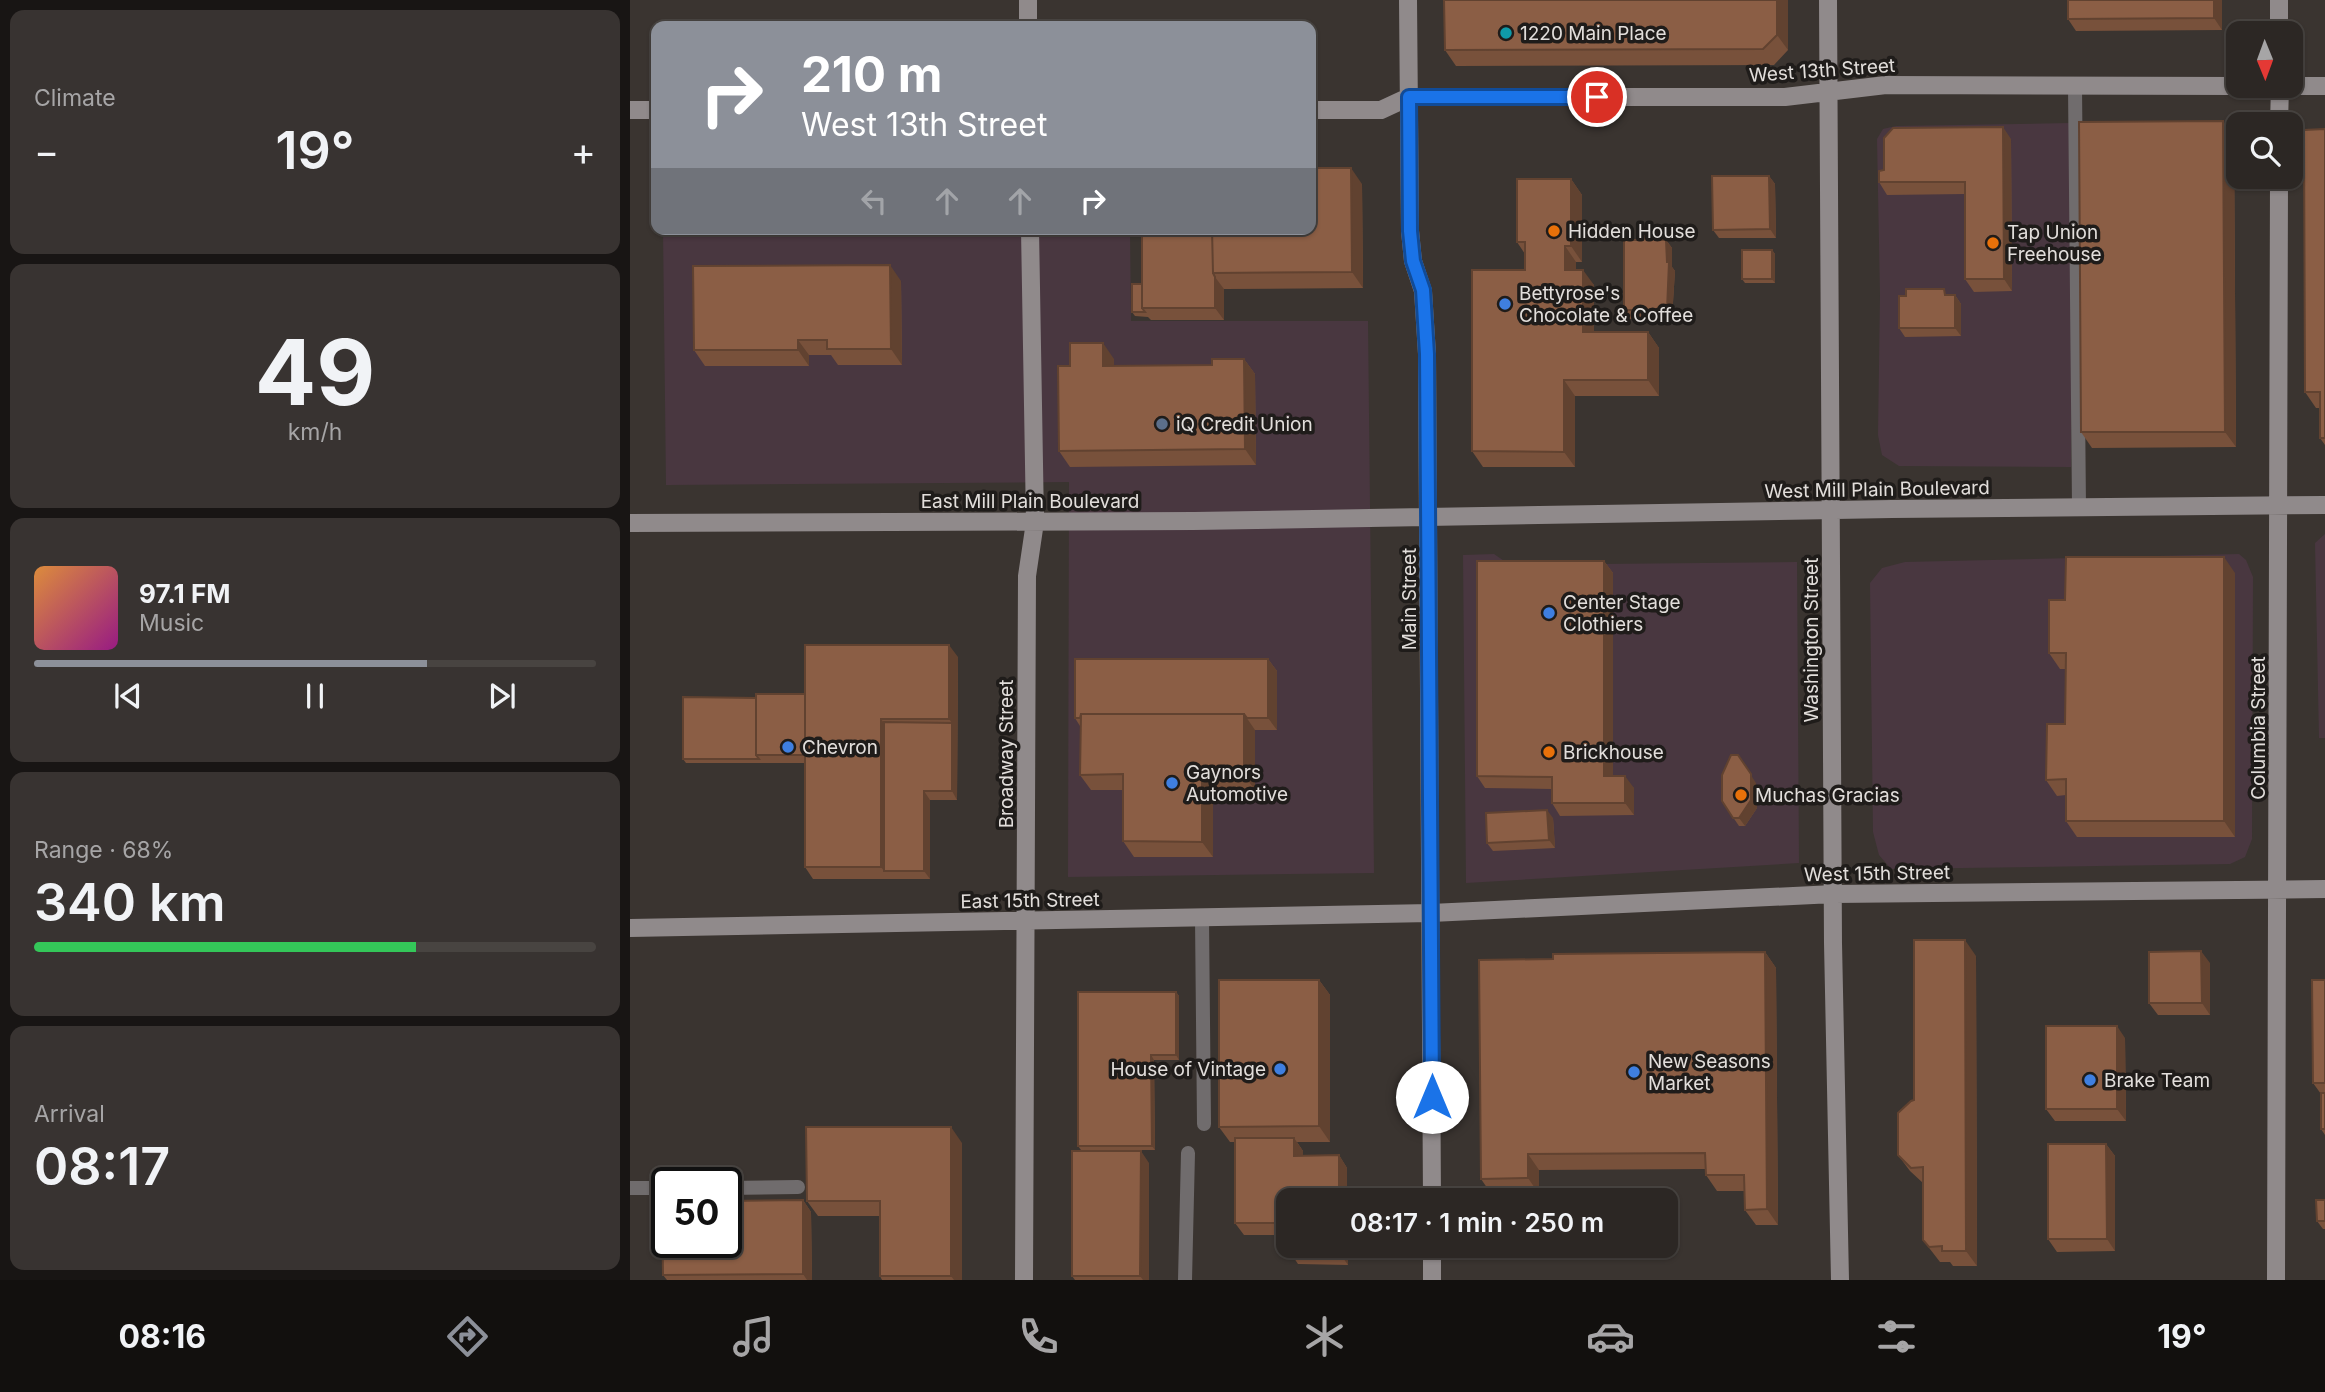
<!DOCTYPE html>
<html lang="en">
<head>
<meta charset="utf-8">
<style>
  body { margin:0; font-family:Inter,sans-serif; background:#383331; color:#f1f3f6; height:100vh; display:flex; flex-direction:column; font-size:26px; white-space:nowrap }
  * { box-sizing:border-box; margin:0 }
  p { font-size:23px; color:#a6a5a6 }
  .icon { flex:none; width:38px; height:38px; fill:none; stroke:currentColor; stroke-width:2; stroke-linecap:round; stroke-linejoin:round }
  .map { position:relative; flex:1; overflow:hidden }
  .drawer { display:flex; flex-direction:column; gap:10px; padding:10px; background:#181514; width:630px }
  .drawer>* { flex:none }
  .banner { position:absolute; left:21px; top:21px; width:665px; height:214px; border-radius:14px; box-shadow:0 2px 5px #0004,0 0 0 2px #484441; background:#8c9099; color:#fff; overflow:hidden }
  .needle { width:46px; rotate:179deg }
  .fabs { position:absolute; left:1596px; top:21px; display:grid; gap:14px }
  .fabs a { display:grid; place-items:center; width:77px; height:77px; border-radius:14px; background:#2c2724; box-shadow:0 2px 5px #0004,0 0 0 2px #484441; font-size:35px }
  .speed { position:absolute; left:21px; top:1167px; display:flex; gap:14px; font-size:35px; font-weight:700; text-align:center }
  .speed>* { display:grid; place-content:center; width:91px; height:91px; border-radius:50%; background:#2c2724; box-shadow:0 2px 5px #0004,0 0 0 2px #484441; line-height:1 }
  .speed .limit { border:4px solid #111; border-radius:10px; background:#fff; color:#111 }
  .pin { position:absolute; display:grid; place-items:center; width:60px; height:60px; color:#fff; margin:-30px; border:4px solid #fff; border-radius:50%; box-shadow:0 2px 7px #0007 }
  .me { position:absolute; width:77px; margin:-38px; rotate:0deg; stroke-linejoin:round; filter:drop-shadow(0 0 5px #0008) }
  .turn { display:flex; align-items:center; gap:24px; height:147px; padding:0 35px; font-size:32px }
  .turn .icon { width:91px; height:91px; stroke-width:2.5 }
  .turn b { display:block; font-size:49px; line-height:60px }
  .lanes { display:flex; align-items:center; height:66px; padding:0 35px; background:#0003; justify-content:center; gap:35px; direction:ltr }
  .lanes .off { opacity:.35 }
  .big { font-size:52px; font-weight:600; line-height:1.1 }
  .drawer .card { flex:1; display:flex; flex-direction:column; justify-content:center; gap:10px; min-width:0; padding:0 24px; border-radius:14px; background:#383331 }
  .drawer .dial { align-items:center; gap:0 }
  .dial b { font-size:91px; line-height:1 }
  .song { display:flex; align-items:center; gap:21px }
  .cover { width:84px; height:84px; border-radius:10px; background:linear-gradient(135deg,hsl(30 70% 55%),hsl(310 70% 35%)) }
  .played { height:7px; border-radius:4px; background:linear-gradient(90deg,#8c9099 70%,#484441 70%) }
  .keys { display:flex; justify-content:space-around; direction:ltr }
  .heat { display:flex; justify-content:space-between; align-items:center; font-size:38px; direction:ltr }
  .charge { height:10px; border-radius:5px; background:linear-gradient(90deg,#34c759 68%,#484441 0) }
  .trip { position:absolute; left:646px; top:1188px; width:402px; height:70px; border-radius:14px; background:#2c2724; box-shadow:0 2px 5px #0004,0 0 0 2px #484441; font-weight:600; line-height:70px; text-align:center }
  .dock { display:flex; height:112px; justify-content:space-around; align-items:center; background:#12100e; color:#a6a5a6 }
  .dock .icon { width:49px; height:49px }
  .dock .selected { color:#8c9099 }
  .dock b { font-size:32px; color:#f1f3f6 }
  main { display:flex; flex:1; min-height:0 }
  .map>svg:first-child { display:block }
  .commercial { fill:#493740 }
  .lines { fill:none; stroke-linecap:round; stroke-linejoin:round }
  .lane { stroke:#706c6d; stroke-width:14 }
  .secondary { stroke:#908a8b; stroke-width:18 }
  .wall { fill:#78513b }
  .shaded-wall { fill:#614230 }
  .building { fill:#8b5e45; stroke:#614230; stroke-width:2 }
  .route-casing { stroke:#114b97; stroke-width:18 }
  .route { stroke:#1a73e8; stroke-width:12 }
  .culture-dot { fill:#0f9aa8; stroke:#1f1c1a; stroke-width:2.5 }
  .food-dot { fill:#e8710a; stroke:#1f1c1a; stroke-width:2.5 }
  .shop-dot { fill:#3f7fe0; stroke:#1f1c1a; stroke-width:2.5 }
  .service-dot { fill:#5c6f8a; stroke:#1f1c1a; stroke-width:2.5 }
  .labels { text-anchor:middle; stroke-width:7; stroke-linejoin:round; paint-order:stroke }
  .poi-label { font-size:19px; fill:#e2dedb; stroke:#1f1c1a; text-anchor:start }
  .street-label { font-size:19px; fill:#e2dedb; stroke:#1f1c1a }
</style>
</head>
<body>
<main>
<section class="drawer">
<div class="card"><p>Climate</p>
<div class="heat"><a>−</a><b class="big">19°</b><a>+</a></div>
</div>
<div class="card dial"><b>49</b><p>km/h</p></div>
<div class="card">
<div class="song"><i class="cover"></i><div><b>97.1 FM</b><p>Music</p></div></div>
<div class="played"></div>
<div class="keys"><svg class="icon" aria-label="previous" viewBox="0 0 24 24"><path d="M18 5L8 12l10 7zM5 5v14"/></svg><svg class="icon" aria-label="pause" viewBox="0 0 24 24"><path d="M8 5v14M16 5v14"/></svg><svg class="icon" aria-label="next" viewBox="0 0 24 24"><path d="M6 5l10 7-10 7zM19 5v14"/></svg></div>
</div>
<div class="card"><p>Range · 68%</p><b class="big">340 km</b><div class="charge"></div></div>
<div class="card"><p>Arrival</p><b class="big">08:17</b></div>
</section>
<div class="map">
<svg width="1695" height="1280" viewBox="0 0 1695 1280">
  <rect width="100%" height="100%" fill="#3a3430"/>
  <path class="commercial" d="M1441,123v344l-172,-1 -17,-11 -4,-20 2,-140 -3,-156 6,-10 13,-3z
    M33,229h467l1,92h237l6,552 -306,4 1,-395 -403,3z
    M1695,534v204h-6l-4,-195z
    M864,554l16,11 287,-3 2,301 -333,20 -3,-328z
    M1609,554l7,6 7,17 -1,262 -7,18 -15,7 -339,5 -12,-14 -6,-23 -3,-249 12,-15 23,-6z"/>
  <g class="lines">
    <path class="lane" d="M1445,86l4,421
      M572,918l2,206
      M0,1188h37
      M96,1188l72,-1
      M555,1280l3,-127"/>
    <path class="secondary" d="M398,0v26
      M778,0l2,231 3,30 10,30 4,63 5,846
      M1198,0l5,943 7,337
      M1649,0v33
      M1629,86h66
      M0,110h26
      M681,110h70l28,-13h376l101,-12 352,1
      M1649,124l1,-38
      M0,523l564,-2 698,-12 433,-4
      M0,928l801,-15 403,-19 491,-5
      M802,1246v34
      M394,1280l3,-704 8,-54 -5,-293
      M1646,1280l3,-1103"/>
  </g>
  <path class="wall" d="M1158,0v50l-14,15 -318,1 -11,-16z
    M1592,0v30l-146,1 -8,-12z
    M1695,129v316l-5,-7v-30h-4l-11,-16z
    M1604,137l2,310 -144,1 -11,-16z
    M1381,139l1,152 -38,1 -9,-13v-85l-78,1 -8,-13z
    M1139,176l6,8 1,54h-57l-6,-8z
    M941,179l11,16v67h-6v8l18,15v47h54l11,16v48h-84v71h-92l-11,-16 53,-181v-16l-8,-12z
    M732,184l1,104 -139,1v31h-73l-3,-3 -13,-1 -3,-4 10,-28z
    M1031,240h5l6,8v19l3,4 -3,47 -42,1 -6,-9z
    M1142,250l3,4v29h-30l-3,-4z
    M271,281l1,84h-64l-7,-10h-22v11h-104l-11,-16z
    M1319,295h6l6,9v32l-56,1 -6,-9z
    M484,359v7l98,-1 32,-6 11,15 1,91 -186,2 -11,-16 11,-85z
    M974,561l9,12v203l21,12v27l-74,1 -8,-13v-14l-67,-1 -8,-12z
    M1605,573v264h-158l-11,-16v-26l-9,1 -11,-16 19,-56 1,-55h-6l-11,-16 16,-53z
    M328,657l-1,143h-27v79h-117l-8,-12v-104h-119l-3,-4 73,-61 49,-4z
    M638,659l9,12v59h-22v60h-42v67h-79l-11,-16v-51h-32l-11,-15v-49l-5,-8z
    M1126,783l1,25 -12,18h-6l-17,-25z
    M923,818l2,30 -62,3 -6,-8z
    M1135,952l11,16 2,257h-22l-11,-15 -1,-19h-27l-11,-16 -1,-6 -166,1v24l-47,1 -11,-16 72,-220z
    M1346,956l1,310h-24l-3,-4h-10l-17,-22v-57l-13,-12 -12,-16 16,-55z
    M1580,963v52h-52l-9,-12z
    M689,980l11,15v147h-33l6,9v5l36,-1 8,13v32h-59v35h-44l-9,-12v-81h-5l-11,-15z
    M1695,980v155l-4,-6v-35l-8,-11z
    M546,992l3,4v64h-25l1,90h-74l-3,-4z
    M1495,1038l1,83h-71l-9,-12z
    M332,1143v137h-80l-2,-4v-60h-62l-11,-15z
    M1476,1144l9,12v95l-58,1 -9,-13z
    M519,1163v117h-74l-3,-4z
    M173,1200l8,12 1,68h-145l-4,-5z
    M1695,1200v29h-2l-6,-8z
    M660,1246h58v19l-50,-1 -8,-12z"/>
  <path class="shaded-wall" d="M1147,0h11v50l-11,-15z
    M1584,0h8v30l-8,-12z
    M1593,121l11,16 2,310 -11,-15z
    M1373,127l8,12 1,152 -8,-12z
    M721,168l11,16 1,104 -11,-16z
    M1139,176l6,8 1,54 -6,-9z
    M941,179l11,16v67l-11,-16z
    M1036,240l6,8v19l3,4 -3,47 -5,-8z
    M935,246l11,16v24l-11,-16z
    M1142,250l3,4v29l-3,-4z
    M260,265l11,16 1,84 -11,-16z
    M953,270l11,15v63l-11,-16z
    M585,277l9,12v31l-9,-12z
    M1325,295l6,9v32l-6,-8z
    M1018,332l11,16v48l-11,-16z
    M168,340l11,15v11l-11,-16z
    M473,343l11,16v23l-11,-16z
    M614,359l11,15 1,91 -11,-16z
    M934,380l11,16v71l-11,-15z
    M1594,557l11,16v264l-11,-16z
    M974,561l9,12v215l-9,-12z
    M319,645l9,12 -1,143 -5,-9v-68l-3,-4z
    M638,659l9,12v59l-9,-12z
    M614,714l11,16v60l-11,-15z
    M251,719l9,12 -6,140 -3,-4z
    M1108,755l18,28 1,25 -12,18 -6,-8z
    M572,775l11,15v67l-11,-15z
    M995,776l9,12v27l-9,-12z
    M294,791l6,9v79l-6,-8z
    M917,810l6,8 2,30 -6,-8z
    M1335,940l11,16 1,310 -11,-15z
    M1571,951l9,12v52l-8,-12z
    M1135,952l11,16 2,257 -11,-16z
    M689,980l11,15v147l-11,-16z
    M546,992l3,4v64l-3,-5z
    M1487,1026l8,12 1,83 -9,-12z
    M521,1055l3,5 1,90 -3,-4z
    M321,1127l11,16v137h-8l-3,-4z
    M664,1138l9,13v17l-9,-12z
    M1476,1144l9,12v95l-8,-12z
    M511,1151l8,12v117h-6l-3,-4z
    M898,1154l11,16v24l-11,-16z
    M709,1155l8,13v32h-8z
    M173,1200l8,12 1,68h-5l-4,-6z
    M709,1246h9v19l-9,-13z"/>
  <path class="building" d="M814,0h333v35l-14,14 -318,1z
    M1438,0h146v18l-146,1z
    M1593,121l2,311h-144l-2,-310z
    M1373,127l1,152h-39v-97h-86v-11l5,-1v-32l9,-10z
    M1695,129v309h-5v-46h-15l-1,-262z
    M681,168h40l1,104 -139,1 -1,-44h99z
    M1082,176h57l1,53 -57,1z
    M887,179h54v67h-6v24h18v62h65v48h-84v72l-92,-1v-181h53v-28h-8z
    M512,229h70l1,44 2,4v31h-73z
    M1009,236h19v4h8l1,22h2l-2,48h-43v-70h15z
    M1112,250h30v29h-30z
    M260,265l1,84h-64v-9h-29v10h-104l-1,-84z
    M502,284h10v24l3,4h-13z
    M1276,289h38l1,6h10v33h-56v-32h7z
    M440,343h33v23l109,-1v-6h32l1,90 -186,2 -1,-85h12z
    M1436,557h158v264h-158v-42l-20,1 1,-56h18l1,-71h-17v-53h16z
    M847,561h127v215h21v27h-73v-26l-75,-1z
    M175,645h144v74h-68v148h-76z
    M445,659h193v59h-21l-3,-4h-163l-1,4h-5z
    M126,694h49v61h-49z
    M53,697l73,1v57l3,4h-76z
    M451,714h163v61h-42v67l-79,-1v-67l-43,1z
    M254,722l68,1v68h-28v80h-40z
    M1101,755h7l13,19v26l-12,18h-6l-11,-17v-26z
    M917,810l2,30 -62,3 -1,-30z
    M1284,940h51l1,311h-24v-5l-13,1 -6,-7v-73l-12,1 -13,-13v-42l13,-12 3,-1z
    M1571,951l1,52h-53v-51z
    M1135,952l2,257 -22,1 -1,-35h-38l-1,-22 -177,1v24l-47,1 -2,-219 74,-1v-5z
    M589,980h100v146l-100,1z
    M1682,980h13v103h-12z
    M448,992h98v63h-25l1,91h-74z
    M1416,1026h71v83h-71z
    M1691,1093h4v36h-4z
    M176,1127h145v149h-71v-75h-73z
    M605,1138h59v18l45,-1v45h-51v23h-53z
    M1418,1144h58l1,95h-59z
    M442,1151h69l-1,125h-68z
    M173,1200v74l-140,1 -1,-74h5v41h59v-41z
    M1686,1200h9v21h-8z
    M660,1246h49v6h-49z"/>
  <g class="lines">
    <defs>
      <path id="route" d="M802,1097l-5,-743 -4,-64 -10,-29 -3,-30 -1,-134h188"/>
    </defs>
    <use href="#route" class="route-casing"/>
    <use href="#route" class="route"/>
  </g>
  <circle class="culture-dot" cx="876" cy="33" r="7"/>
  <g class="food-dot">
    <circle cx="924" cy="231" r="7"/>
    <circle cx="1363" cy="243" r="7"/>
    <circle cx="919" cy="752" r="7"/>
    <circle cx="1111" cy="795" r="7"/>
  </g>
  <g class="shop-dot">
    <circle cx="875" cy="304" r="7"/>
    <circle cx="919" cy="613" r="7"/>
    <circle cx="158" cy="747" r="7"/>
    <circle cx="542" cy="783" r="7"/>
    <circle cx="650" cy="1069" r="7"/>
    <circle cx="1004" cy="1072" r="7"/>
    <circle cx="1460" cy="1080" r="7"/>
  </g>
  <circle class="service-dot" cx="532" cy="424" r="7"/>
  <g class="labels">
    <g class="poi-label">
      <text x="890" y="40">1220 Main Place</text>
      <text x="938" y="238">Hidden House</text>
      <text x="1377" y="239">Tap Union<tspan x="1377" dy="22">Freehouse</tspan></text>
      <text x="889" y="300">Bettyrose's<tspan x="889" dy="22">Chocolate &amp; Coffee</tspan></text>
      <text x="546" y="431">iQ Credit Union</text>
      <text x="933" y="609">Center Stage<tspan x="933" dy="22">Clothiers</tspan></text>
      <text x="172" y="754">Chevron</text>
      <text x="933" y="759">Brickhouse</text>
      <text x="556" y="779">Gaynors<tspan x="556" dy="22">Automotive</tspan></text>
      <text x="1125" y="802">Muchas Gracias</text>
      <text x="1018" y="1068">New Seasons<tspan x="1018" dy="22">Market</tspan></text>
      <text x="636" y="1076" text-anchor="end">House of Vintage</text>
      <text x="1474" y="1087">Brake Team</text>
    </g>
    <g class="street-label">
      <text transform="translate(1192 70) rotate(-4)" y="7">West 13th Street</text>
      <text transform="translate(1247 489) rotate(-1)" y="7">West Mill Plain Boulevard</text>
      <text x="400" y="508">East Mill Plain Boulevard</text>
      <text transform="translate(779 599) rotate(-90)" y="7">Main Street</text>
      <text transform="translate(1181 640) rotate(-90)" y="7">Washington Street</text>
      <text transform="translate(1628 728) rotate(-90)" y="7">Columbia Street</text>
      <text transform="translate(376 754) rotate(-90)" y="7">Broadway Street</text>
      <text transform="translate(1247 873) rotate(-1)" y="7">West 15th Street</text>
      <text transform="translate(400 900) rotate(-1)" y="7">East 15th Street</text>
    </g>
  </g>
</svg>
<div class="fabs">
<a><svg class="needle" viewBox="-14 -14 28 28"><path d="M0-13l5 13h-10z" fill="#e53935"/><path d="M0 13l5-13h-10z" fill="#a6a5a6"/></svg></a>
<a><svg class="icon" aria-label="search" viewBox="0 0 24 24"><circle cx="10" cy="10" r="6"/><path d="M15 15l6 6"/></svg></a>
</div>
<div class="speed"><div class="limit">50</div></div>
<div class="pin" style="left:967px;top:97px;background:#d93025"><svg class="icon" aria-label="arrive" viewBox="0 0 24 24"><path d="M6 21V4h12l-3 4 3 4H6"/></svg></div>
<svg class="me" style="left:802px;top:1097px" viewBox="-20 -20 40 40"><circle r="19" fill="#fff"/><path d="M0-13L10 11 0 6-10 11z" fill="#1a73e8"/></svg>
<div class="trip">08:17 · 1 min · 250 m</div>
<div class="banner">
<div class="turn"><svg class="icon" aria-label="right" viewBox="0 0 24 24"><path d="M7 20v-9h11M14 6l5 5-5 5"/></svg><div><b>210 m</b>West 13th Street</div></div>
<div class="lanes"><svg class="icon off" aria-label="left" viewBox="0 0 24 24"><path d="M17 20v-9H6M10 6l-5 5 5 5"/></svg><svg class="icon off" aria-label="ahead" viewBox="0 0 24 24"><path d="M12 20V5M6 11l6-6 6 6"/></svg><svg class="icon off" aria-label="ahead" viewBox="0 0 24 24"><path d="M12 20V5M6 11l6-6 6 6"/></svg><svg class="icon" aria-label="right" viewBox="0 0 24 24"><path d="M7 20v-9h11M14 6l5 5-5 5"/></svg></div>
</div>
</div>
</main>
<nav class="dock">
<b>08:16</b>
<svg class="icon selected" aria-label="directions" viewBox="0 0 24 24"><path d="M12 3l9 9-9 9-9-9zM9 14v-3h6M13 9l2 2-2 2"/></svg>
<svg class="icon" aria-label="music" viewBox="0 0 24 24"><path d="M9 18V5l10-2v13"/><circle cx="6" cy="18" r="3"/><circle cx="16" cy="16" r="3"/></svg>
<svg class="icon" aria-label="phone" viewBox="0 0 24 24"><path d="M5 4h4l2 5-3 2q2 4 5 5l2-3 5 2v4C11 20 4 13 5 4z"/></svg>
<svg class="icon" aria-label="climate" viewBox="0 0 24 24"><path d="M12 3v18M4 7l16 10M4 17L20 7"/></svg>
<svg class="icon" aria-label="car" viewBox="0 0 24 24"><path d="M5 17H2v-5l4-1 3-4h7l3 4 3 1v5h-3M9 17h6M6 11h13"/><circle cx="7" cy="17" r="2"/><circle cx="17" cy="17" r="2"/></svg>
<svg class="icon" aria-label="filters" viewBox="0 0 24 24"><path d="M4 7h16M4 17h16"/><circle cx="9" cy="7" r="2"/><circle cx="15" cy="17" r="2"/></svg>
<b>19°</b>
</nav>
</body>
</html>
